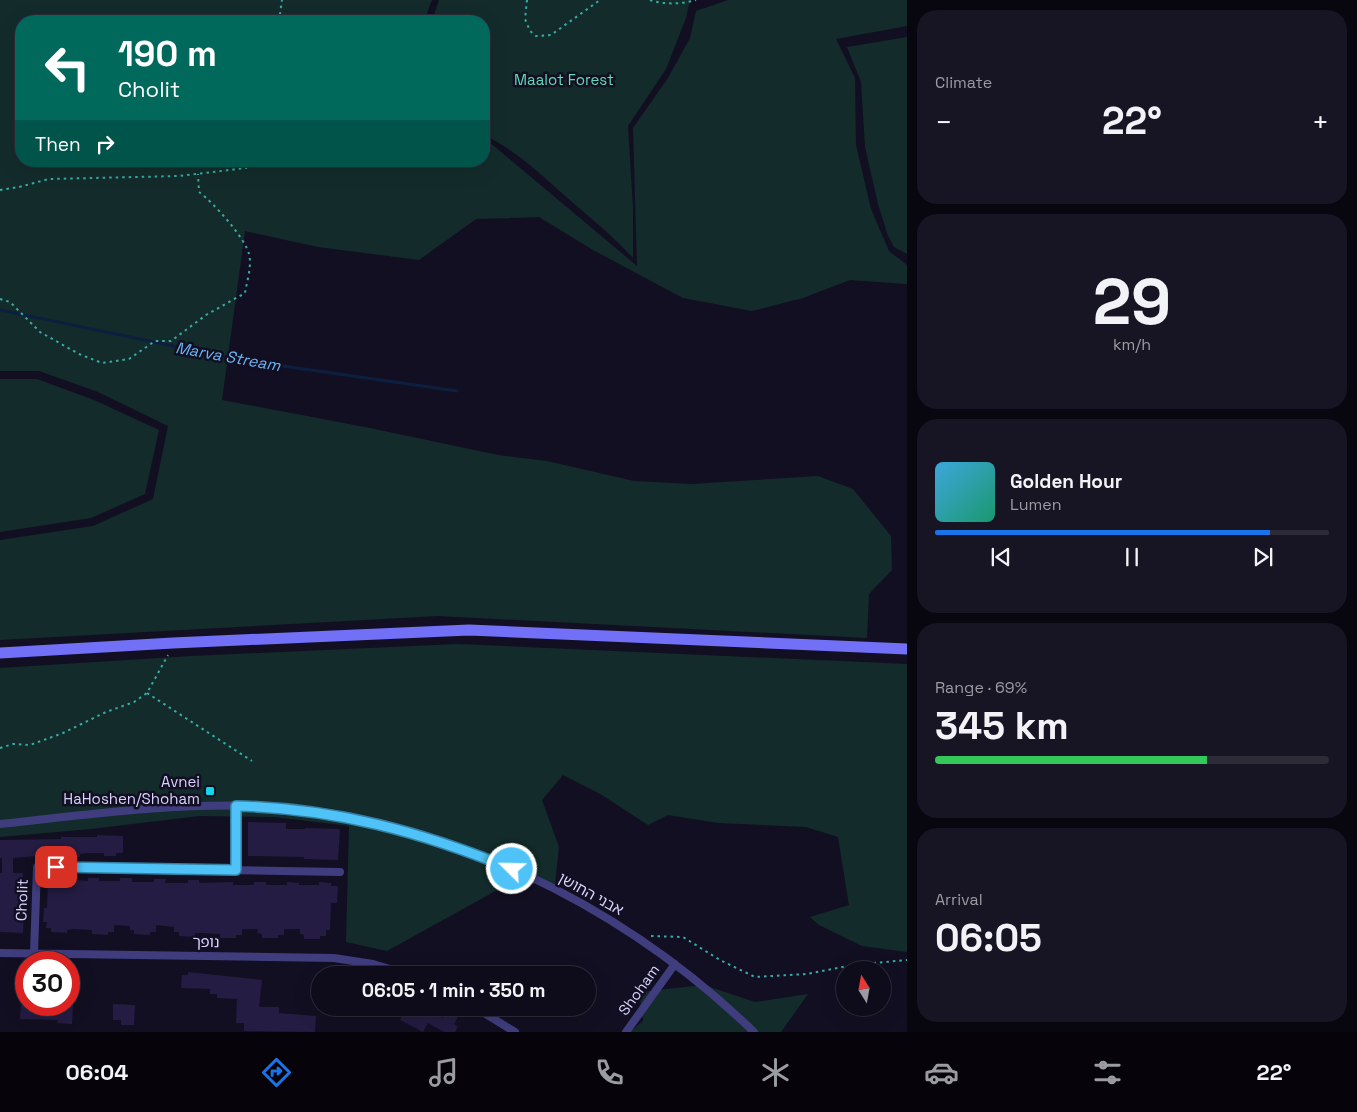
<!DOCTYPE html>
<html lang="en">
<head>
<meta charset="utf-8">
<style>
  body { margin:0; font-family:"Space Grotesk","Noto Sans Hebrew",sans-serif; background:#171423; color:#f1f3f6; height:100vh; display:flex; flex-direction:column; font-size:19px; white-space:nowrap }
  * { box-sizing:border-box; margin:0 }
  p { font-size:16px; color:#9b9ba2 }
  .icon { flex:none; width:28px; height:28px; fill:none; stroke:currentColor; stroke-width:2; stroke-linecap:round; stroke-linejoin:round }
  .map { position:relative; flex:1; overflow:hidden }
  .side { display:flex; flex-direction:column; gap:10px; padding:10px; background:#08060e; width:450px }
  .side>* { flex:none }
  .guide { position:absolute; left:15px; top:15px; width:475px; height:152px; border-radius:20px; box-shadow:0 5px 20px #0002,0 0 0 1px #2e2b39; background:#00695c; color:#fff; overflow:hidden }
  .needle { width:32px; rotate:349deg }
  .buttons { position:absolute; left:836px; top:961px; display:grid; gap:10px }
  .buttons a { display:grid; place-items:center; width:55px; height:55px; border-radius:50%; background:#0e0b1a; box-shadow:0 5px 20px #0002,0 0 0 1px #2e2b39; font-size:25px }
  .speed { position:absolute; left:15px; top:951px; display:flex; gap:10px; font-size:25px; font-weight:700; text-align:center }
  .speed>* { display:grid; place-content:center; width:65px; height:65px; border-radius:50%; background:#0e0b1a; box-shadow:0 5px 20px #0002,0 0 0 1px #2e2b39; line-height:1 }
  .speed .limit { border:8px solid #d22; background:#fff; color:#111 }
  .pin { position:absolute; display:grid; place-items:center; width:42px; height:42px; color:#fff; margin:-21px; border-radius:10px; box-shadow:0 2px 8px #0006 }
  .me { position:absolute; width:55px; margin:-28px; rotate:293deg; stroke-linejoin:round; filter:drop-shadow(0 0 4px #0008) }
  .turn { display:flex; align-items:center; gap:18px; height:105px; padding:0 20px; font-size:22px }
  .turn .icon { width:65px; height:65px; stroke-width:2.5 }
  .turn b { display:block; font-size:35px; line-height:42px }
  .then { display:flex; align-items:center; height:48px; padding:0 20px; background:#0003; gap:10px; font-size:19px }
  .big { font-size:38px; font-weight:600; line-height:1.1 }
  .side .card { flex:1; display:flex; flex-direction:column; justify-content:center; gap:8px; min-width:0; padding:0 18px; border-radius:20px; background:#171423 }
  .side .dial { align-items:center; gap:0 }
  .dial b { font-size:65px; line-height:1 }
  .song { display:flex; align-items:center; gap:15px }
  .cover { width:60px; height:60px; border-radius:8px; background:linear-gradient(135deg,hsl(200 70% 55%),hsl(160 70% 35%)) }
  .played { height:5px; border-radius:2px; background:linear-gradient(90deg,#1a73e8 85%,#2e2b39 85%) }
  .keys { display:flex; justify-content:space-around; direction:ltr }
  .heat { display:flex; justify-content:space-between; align-items:center; font-size:28px; direction:ltr }
  .charge { height:8px; border-radius:4px; background:linear-gradient(90deg,#34c759 69%,#2e2b39 0) }
  .trip { position:absolute; left:311px; top:966px; width:285px; height:50px; border-radius:25px; background:#0e0b1a; box-shadow:0 5px 20px #0002,0 0 0 1px #2e2b39; font-weight:600; line-height:50px; text-align:center }
  .tab-bar { display:flex; height:80px; justify-content:space-around; align-items:center; background:#06040a; color:#9b9ba2 }
  .tab-bar .icon { width:35px; height:35px }
  .tab-bar .on { color:#1a73e8 }
  .tab-bar b { font-size:22px; color:#f1f3f6 }
  main { display:flex; flex:1; min-height:0 }
  .map>svg:first-child { display:block }
  .green { fill:#132c2b }
  .lines { fill:none; stroke-linecap:round; stroke-linejoin:round }
  .stream { stroke:#0d1f3e; stroke-width:3 }
  .building { fill:#241c42 }
  .path { stroke:#36ada5; stroke-width:2; stroke-dasharray:2.5 4; stroke-linecap:butt }
  .street { stroke:#3f3d7e; stroke-width:8 }
  .secondary { stroke:#7270f6; stroke-width:11 }
  .route-casing { stroke:#337fa1; stroke-width:12 }
  .route { stroke:#4fc3f7; stroke-width:9 }
  .poi-dot { fill:#0fd8ed; stroke:#120f22; stroke-width:2 }
  .labels { text-anchor:middle; stroke-width:5; stroke-linejoin:round; paint-order:stroke }
  .park-label { font-size:15px; fill:#64d8ba; stroke:#120f22 }
  .poi-label { font-size:15px; fill:#d7d3fc; stroke:#120f22; text-anchor:end }
  .street-label { font-size:15px; fill:#d7d3fc; stroke:#120f22 }
  .water-label { font-size:16px; font-style:italic; fill:#68b5f6; stroke:#120f22 }
</style>
</head>
<body>
<main>
<div class="map">
<svg width="907" height="1032" viewBox="0 0 907 1032">
  <rect width="100%" height="100%" fill="#120f22"/>
  <path class="green" d="M0,0h432l-8,21h-403v140h463v-21l4,1 149,125 -4,-138 35,-50 22,-40 6,-27 32,-11h179v26l-71,13 19,39 1,67 15,64 18,42 18,14v19l-57,-4 -47,18 -51,13 -69,-13 -90,-48 -54,-33 -63,2 -57,41 -101,-13 -73,-16 -23,169 148,28 128,27 49,6 87,20 58,3 126,-8 35,13 38,47 1,34 -23,24 -2,44 -429,-22 -438,24v-100l93,-14 60,-27 15,-73 -70,-34 -59,-21h-39z
    M439,0h251l-4,18 -20,51 -38,57 5,82v50c-21,-23 -45,-42 -69,-63 -26,-23 -49,-45 -80,-60v-114h-52z
    M907,37v217l-13,-7 -6,-11 -10,-32 -13,-57 -4,-65 -14,-35z
    M0,379h37l57,21 65,30 -14,64 -54,24 -91,14z
    M457,644l450,20v288l-45,-6 -43,-21 -9,-8 39,-12 -11,-68 -32,-10 -88,-4 -50,-8 -20,10 -46,-30 -39,-20 -21,25 17,47 -4,37 -45,-1 -123,68 -41,-9 3,-116 -74,-9 -76,-1 -108,13 -91,8v-169l191,-12z
    M704,985l51,17 53,-8 -27,38h-151l13,-11 -4,-29z"/>
  <g class="lines">
    <path class="stream" d="M0,310l241,50 216,31"/>
  </g>
  <path class="building" d="M248,822l38,1v6h19v-1l35,1 -2,31 -34,-1v-2l-56,-1z
    M97,835l26,1v17h-7v3h-12v-3h-17l-7,1v3l-32,-1v3h-12l1,-3 -24,2v15h10l-1,33h2l-1,27 -23,-1v-59h2v-15h-2v-18l61,-1v-2h36z
    M55,878l33,3v-3h11v3h21v-3h12v4h22v-3h12l-1,4h23v-3h11v3l34,-1v3h21v-3h12v3h21v-3l12,1v2h20v-3l12,1v3h7l-1,17h-6l-1,27h-4v6h-6v3h-16v-4l-4,-1v-5h-16v6h-6v3h-16v-4l-5,-1 1,-4h-16v6h-6v3h-16v-4l-19,-1h-6v4l-16,-1v-4h-5v-5l-18,-2v7h-6v3l-16,-1v-4h-4v-4l-16,-1v7h-6v3l-16,-1v-4l-19,-1 -6,1v3l-16,-1v-4h-5l1,-6h-4l1,-14h3l1,-28h7z
    M188,972l74,8 -3,27h20v6l37,3 -1,16 -71,-1v-8h-8l1,-24 -20,-1v-4h-7v-5l-29,-1 1,-13h6z
    M113,1004l22,1 -1,20h-13v-5h-8z
    M21,1005h52l-1,19 -15,-1 1,-3 -38,-1z
    M407,1008h16l20,10 7,-10 10,5 -6,11 4,3 -3,5h-11l-16,-9 -5,9 -23,-12z"/>
  <g class="lines">
    <path class="path" d="M527,0l-2,19 5,12 6,5 15,-1 49,-35
      M650,0c14,5 32,4 46,0
      M279,21l3,-21
      M0,190l19,-3 30,-8 130,-3 67,-8 10,-7
      M0,299l10,3 30,30 39,22 23,9 27,-4 26,-18h16l35,-26 39,-22c2,-12 7,-27 4,-39 -4,-16 -36,-52 -50,-62l-1,-18
      M147,693l105,68
      M0,748l13,-4 17,1 33,-12 43,-21 28,-10 13,-9 21,-38
      M651,936l32,1 37,23 35,17 52,-3 45,-9 55,-5"/>
    <path class="street" d="M236,806v64
      M0,824c85,-9 171,-21 257,-18 183,7 367,100 497,226
      M0,953l334,5 39,6 37,11
      M34,953l3,-86 303,5
      M476,1008l39,24
      M626,1032l49,-68"/>
    <path class="secondary" d="M0,653l173,-10 296,-13 438,19"/>
  </g>
  <g class="lines">
    <defs>
      <path id="route" d="M56,867l180,3v-64c98,2 186,26 276,63"/>
    </defs>
    <use href="#route" class="route-casing"/>
    <use href="#route" class="route"/>
  </g>
  <rect class="poi-dot" x="205" y="786" width="10" height="10" rx="2.5"/>
  <g class="labels">
    <g class="park-label">
      <text x="564" y="85">Maalot Forest</text>
    </g>
    <g class="poi-label">
      <text x="200" y="787">Avnei<tspan x="200" dy="17">HaHoshen/Shoham</tspan></text>
    </g>
    <g class="street-label">
      <text transform="translate(591 894) rotate(29)" y="5">אבני החושן</text>
      <text transform="translate(22 900) rotate(-88)" y="5">Cholit</text>
      <text transform="translate(206 942) rotate(1)" y="5">נופך</text>
      <text transform="translate(639 990) rotate(-54)" y="5">Shoham</text>
    </g>
    <g class="water-label">
      <text transform="translate(228 356) rotate(10)" y="6">Marva Stream</text>
    </g>
  </g>
</svg>
<div class="buttons">
<a><svg class="needle" viewBox="-14 -14 28 28"><path d="M0-13l5 13h-10z" fill="#e53935"/><path d="M0 13l5-13h-10z" fill="#9b9ba2"/></svg></a>
</div>
<div class="speed"><div class="limit">30</div></div>
<div class="pin" style="left:56px;top:867px;background:#d93025"><svg class="icon" aria-label="arrive" viewBox="0 0 24 24"><path d="M6 21V4h12l-3 4 3 4H6"/></svg></div>
<svg class="me" style="left:512px;top:869px" viewBox="-20 -20 40 40"><circle r="17" fill="#4fc3f7" stroke="#fff" stroke-width="3"/><path d="M0-11L8 9 0 5-8 9z" fill="#fff"/></svg>
<div class="trip">06:05 · 1 min · 350 m</div>
<div class="guide">
<div class="turn"><svg class="icon" aria-label="left" viewBox="0 0 24 24"><path d="M17 20v-9H6M10 6l-5 5 5 5"/></svg><div><b>190 m</b>Cholit</div></div>
<div class="then">Then<svg class="icon" aria-label="right" viewBox="0 0 24 24"><path d="M7 20v-9h11M14 6l5 5-5 5"/></svg></div>
</div>
</div>
<section class="side">
<div class="card"><p>Climate</p>
<div class="heat"><a>−</a><b class="big">22°</b><a>+</a></div>
</div>
<div class="card dial"><b>29</b><p>km/h</p></div>
<div class="card">
<div class="song"><i class="cover"></i><div><b>Golden Hour</b><p>Lumen</p></div></div>
<div class="played"></div>
<div class="keys"><svg class="icon" aria-label="previous" viewBox="0 0 24 24"><path d="M18 5L8 12l10 7zM5 5v14"/></svg><svg class="icon" aria-label="pause" viewBox="0 0 24 24"><path d="M8 5v14M16 5v14"/></svg><svg class="icon" aria-label="next" viewBox="0 0 24 24"><path d="M6 5l10 7-10 7zM19 5v14"/></svg></div>
</div>
<div class="card"><p>Range · 69%</p><b class="big">345 km</b><div class="charge"></div></div>
<div class="card"><p>Arrival</p><b class="big">06:05</b></div>
</section>
</main>
<nav class="tab-bar">
<b>06:04</b>
<svg class="icon on" aria-label="directions" viewBox="0 0 24 24"><path d="M12 3l9 9-9 9-9-9zM9 14v-3h6M13 9l2 2-2 2"/></svg>
<svg class="icon" aria-label="music" viewBox="0 0 24 24"><path d="M9 18V5l10-2v13"/><circle cx="6" cy="18" r="3"/><circle cx="16" cy="16" r="3"/></svg>
<svg class="icon" aria-label="phone" viewBox="0 0 24 24"><path d="M5 4h4l2 5-3 2q2 4 5 5l2-3 5 2v4C11 20 4 13 5 4z"/></svg>
<svg class="icon" aria-label="climate" viewBox="0 0 24 24"><path d="M12 3v18M4 7l16 10M4 17L20 7"/></svg>
<svg class="icon" aria-label="car" viewBox="0 0 24 24"><path d="M5 17H2v-5l4-1 3-4h7l3 4 3 1v5h-3M9 17h6M6 11h13"/><circle cx="7" cy="17" r="2"/><circle cx="17" cy="17" r="2"/></svg>
<svg class="icon" aria-label="filters" viewBox="0 0 24 24"><path d="M4 7h16M4 17h16"/><circle cx="9" cy="7" r="2"/><circle cx="15" cy="17" r="2"/></svg>
<b>22°</b>
</nav>
</body>
</html>
